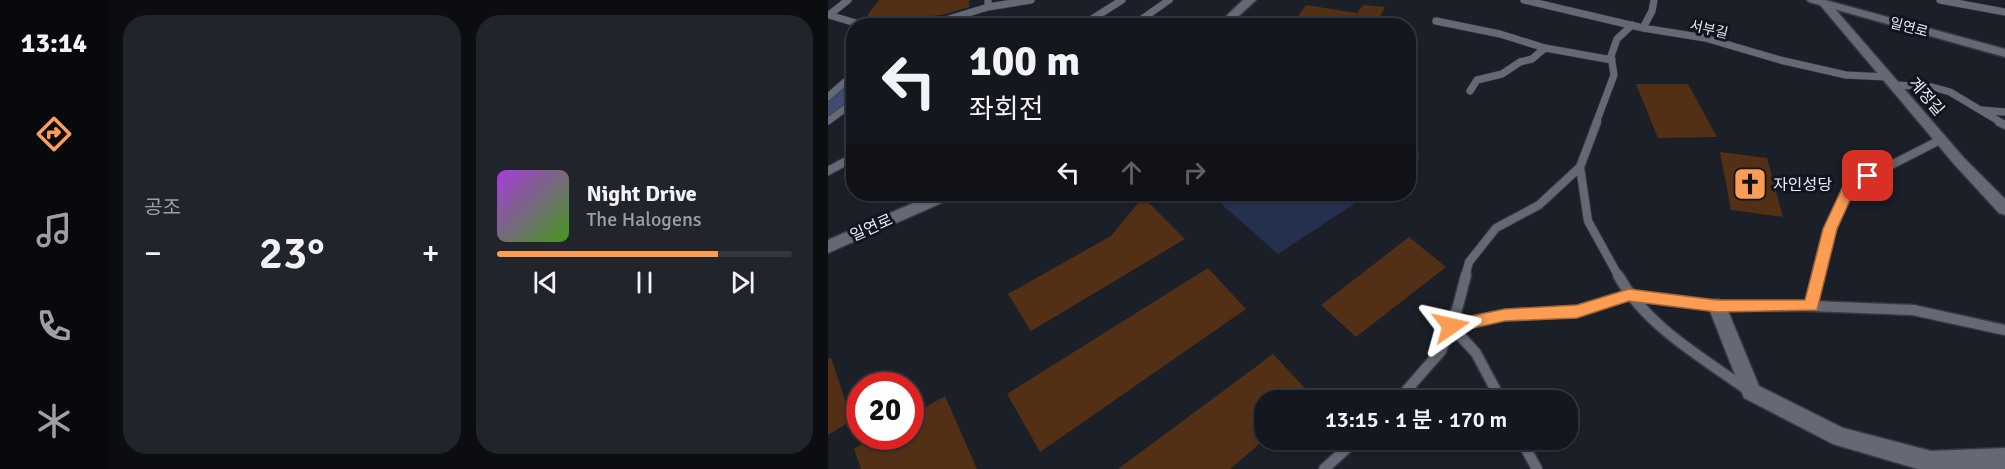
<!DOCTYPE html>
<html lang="ko">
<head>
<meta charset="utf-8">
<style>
  body { margin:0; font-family:Signika,"Noto Sans KR",sans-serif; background:#21242b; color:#f1f3f6; height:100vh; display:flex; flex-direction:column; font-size:22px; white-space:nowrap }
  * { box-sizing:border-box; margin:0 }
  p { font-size:20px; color:#9d9fa4 }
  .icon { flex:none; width:33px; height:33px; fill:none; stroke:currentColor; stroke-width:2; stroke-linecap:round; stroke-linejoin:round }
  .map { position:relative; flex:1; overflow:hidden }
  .details { display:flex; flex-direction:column; gap:15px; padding:15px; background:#0b0d10; width:720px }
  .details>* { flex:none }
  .banner { position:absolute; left:18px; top:18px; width:570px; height:183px; border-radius:24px; box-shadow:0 2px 4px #0004,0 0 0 2px #33363c; background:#14171e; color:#f1f3f6; overflow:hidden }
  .speed { position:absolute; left:18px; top:372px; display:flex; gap:12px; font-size:30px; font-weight:700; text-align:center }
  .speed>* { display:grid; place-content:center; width:78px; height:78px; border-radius:50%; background:#14171e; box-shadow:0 2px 4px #0004,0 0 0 2px #33363c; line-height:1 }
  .speed .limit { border:9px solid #d22; background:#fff; color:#111 }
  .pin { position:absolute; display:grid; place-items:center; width:51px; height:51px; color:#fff; margin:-26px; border-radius:12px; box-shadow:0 3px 9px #0006 }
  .me { position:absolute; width:66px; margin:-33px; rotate:79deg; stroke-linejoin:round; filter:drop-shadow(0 0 4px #0008) }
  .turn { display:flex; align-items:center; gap:21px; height:126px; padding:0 24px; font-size:27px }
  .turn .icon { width:78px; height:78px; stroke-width:2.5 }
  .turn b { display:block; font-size:42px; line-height:51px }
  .lanes { display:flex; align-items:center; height:57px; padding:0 24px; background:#0003; justify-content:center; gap:30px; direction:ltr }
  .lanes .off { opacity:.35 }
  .big { font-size:45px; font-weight:600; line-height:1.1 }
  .details .tile { flex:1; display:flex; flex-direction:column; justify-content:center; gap:9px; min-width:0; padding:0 21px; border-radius:24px; background:#21242b }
  .song { display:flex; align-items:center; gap:18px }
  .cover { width:72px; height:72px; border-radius:9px; background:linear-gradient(135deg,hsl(280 70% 55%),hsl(100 70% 35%)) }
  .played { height:6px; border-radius:3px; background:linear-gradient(90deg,#fc9d53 75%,#33363c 75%) }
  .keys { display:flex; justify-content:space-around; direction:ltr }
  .heat { display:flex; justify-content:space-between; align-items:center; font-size:33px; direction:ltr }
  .details .tiles { flex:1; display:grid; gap:15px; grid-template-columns:repeat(2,1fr) }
  .trip { position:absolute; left:426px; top:390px; width:324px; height:60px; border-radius:24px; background:#14171e; box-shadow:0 2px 4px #0004,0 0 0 2px #33363c; font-weight:600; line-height:60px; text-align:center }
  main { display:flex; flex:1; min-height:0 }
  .tab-bar { display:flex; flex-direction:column; width:108px; justify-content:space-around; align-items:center; background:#08090c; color:#9d9fa4 }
  .tab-bar .icon { width:42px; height:42px }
  .tab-bar .current { color:#fc9d53 }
  .tab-bar b { font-size:27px; color:#f1f3f6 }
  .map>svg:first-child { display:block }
  .green { fill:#24304d }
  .forest { fill:#3e4c71 }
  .building { fill:#533015 }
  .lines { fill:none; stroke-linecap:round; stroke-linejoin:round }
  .service-far2-casing { stroke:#383a42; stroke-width:8 }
  .service-far1-casing { stroke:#383a42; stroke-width:10 }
  .service-casing { stroke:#383a42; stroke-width:13 }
  .minor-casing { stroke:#383a42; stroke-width:3 }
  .tertiary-casing { stroke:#383a42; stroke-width:3 }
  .service-far2 { stroke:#646975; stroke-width:7 }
  .service-far1 { stroke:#646975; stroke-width:8 }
  .service { stroke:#646975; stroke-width:10 }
  .minor { fill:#646975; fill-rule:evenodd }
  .tertiary { fill:#646975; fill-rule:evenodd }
  .route { fill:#fc9d53; stroke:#a46636; stroke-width:1.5 }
  .labels { text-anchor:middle; stroke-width:6; stroke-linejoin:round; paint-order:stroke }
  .far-street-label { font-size:14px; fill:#e8ebf2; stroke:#11151f }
  .street-label { font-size:16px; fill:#e8ebf2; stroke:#11151f }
  .poi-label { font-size:16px; fill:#e8ebf2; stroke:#11151f; text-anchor:start }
</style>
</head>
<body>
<main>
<nav class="tab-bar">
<b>13:14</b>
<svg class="icon current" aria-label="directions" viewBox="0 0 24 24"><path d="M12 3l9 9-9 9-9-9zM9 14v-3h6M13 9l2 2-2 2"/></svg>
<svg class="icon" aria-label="music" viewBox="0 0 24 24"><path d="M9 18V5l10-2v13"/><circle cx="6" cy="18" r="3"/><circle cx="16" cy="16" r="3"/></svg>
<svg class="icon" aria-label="phone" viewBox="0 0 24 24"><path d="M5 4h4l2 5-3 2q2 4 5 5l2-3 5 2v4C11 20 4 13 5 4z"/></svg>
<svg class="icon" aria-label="climate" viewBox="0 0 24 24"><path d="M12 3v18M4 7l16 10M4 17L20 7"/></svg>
</nav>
<section class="details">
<div class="tiles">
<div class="tile"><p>공조</p>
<div class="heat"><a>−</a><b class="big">23°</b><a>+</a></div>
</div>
<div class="tile">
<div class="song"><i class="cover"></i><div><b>Night Drive</b><p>The Halogens</p></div></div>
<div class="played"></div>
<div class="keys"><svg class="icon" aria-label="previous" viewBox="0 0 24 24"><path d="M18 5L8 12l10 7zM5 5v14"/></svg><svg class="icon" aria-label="pause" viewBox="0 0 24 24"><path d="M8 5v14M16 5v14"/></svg><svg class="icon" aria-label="next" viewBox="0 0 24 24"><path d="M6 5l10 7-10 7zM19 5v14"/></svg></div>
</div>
</div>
</section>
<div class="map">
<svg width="1177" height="469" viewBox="0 0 1177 469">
  <rect width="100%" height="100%" fill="#1a1f28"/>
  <path class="green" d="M581,82l5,20 5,58 -10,7z
    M382,194h159l-91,60z"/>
  <path class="forest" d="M25,74v28l-25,19v-24z"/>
  <path class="building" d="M51,0h90v7l-27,8 -73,6 -5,-1z
    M478,5l51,8 6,-8 22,2 -10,19h-84z
    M808,84h52l29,53 -59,1z
    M892,152l47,6 16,59 -52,-7z
    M315,197l42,42 -154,92 -23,-37 103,-58z
    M581,237l37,30 -90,70 -35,-32z
    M380,268l38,41 -206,143 -33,-58z
    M445,354l43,46h-52v40l-34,29h-112z
    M3,358l21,62 -24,15v-76z
    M117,396l32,73h-116l-7,-20 22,-13h34v-20z"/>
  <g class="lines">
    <defs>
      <path id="service-far2" d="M20,0l-19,15 37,11
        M696,0l119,28 62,10 75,22 66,15 41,2
        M1112,0l65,12
        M160,7l43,-7
        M608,21l64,13 45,14 67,12
        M98,26l62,-19v-7
        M253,26l41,-26
        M304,26l37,-26
        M815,28l9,-17 2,-11
        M1068,85l36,2 18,5 52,31
        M642,91l7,-11 25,-6 18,-12 12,-3 13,-11
        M0,97l26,-23
        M1154,110l23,2
        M0,121l26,-19
        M768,123l18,-48 -3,-19 6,-17 15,-14"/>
      <path id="service-far1" d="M1171,122l6,3
        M752,167l8,54 31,56
        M0,171l26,-14
        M637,277l4,-15 27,-34 43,-23 41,-38 17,-45
        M990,277l12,-48 20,-43 92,-47"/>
      <path id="service" d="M790,275c28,51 82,81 128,114
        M983,306l8,-31
        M623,326l54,-11 72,-4 52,-16 88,11h94l102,4 92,20
        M623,326l25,27 25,47
        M570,400l43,-49 17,-45 8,-31
        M693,440l16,29
        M496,469l32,-29"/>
      <path id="minor" d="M997,1l4,1 135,156 41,41v16l-6,-2 -45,-49 -133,-158 -2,-2z
        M889,299l6,2 3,5 33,80 84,42 88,23 74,-3v21h-87l-85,-25 -89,-46 -36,-92 3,-5z"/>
      <path id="tertiary" d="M415,0h13l-28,26h-12z
        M979,0h18l180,49v8l-196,-55z
        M106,194h21l-2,4 -125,55v-13z"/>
    </defs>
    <use href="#service-far2" class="service-far2-casing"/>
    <use href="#service-far1" class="service-far1-casing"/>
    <use href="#service" class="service-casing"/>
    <use href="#minor" class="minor-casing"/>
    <use href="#tertiary" class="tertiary-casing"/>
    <use href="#service-far2" class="service-far2"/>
    <use href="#service-far1" class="service-far1"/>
    <use href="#service" class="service"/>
    <use href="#minor" class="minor"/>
    <use href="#tertiary" class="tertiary"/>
  </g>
  <path class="route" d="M1040,172l6,4 -19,13 -18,40 -20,81 -100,2 -88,-11 -52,17 -72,3 -54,12 -6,-2 -2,-5 2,-4 6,-2 54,-11 72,-4 52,-16 88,11h88l18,-71 20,-43 2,-3z"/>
  <defs>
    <symbol id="church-square" viewBox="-11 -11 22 22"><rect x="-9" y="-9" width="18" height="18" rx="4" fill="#fc9d53" stroke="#11151f"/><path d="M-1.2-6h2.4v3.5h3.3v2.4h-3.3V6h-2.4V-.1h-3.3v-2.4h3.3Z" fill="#111"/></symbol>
  </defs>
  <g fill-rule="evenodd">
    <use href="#church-square" x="903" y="165" width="38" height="38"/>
  </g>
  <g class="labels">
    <g class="far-street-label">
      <text transform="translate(1081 27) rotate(15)" y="5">일연로</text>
      <text transform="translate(881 29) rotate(13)" y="5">서부길</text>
    </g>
    <g class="street-label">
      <text transform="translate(1099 96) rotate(49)" y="6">계정길</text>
      <text transform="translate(43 227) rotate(-24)" y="6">일연로</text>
    </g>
    <g class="poi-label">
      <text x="945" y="190">자인성당</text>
    </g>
  </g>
</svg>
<div class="speed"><div class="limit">20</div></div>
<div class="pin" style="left:1040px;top:176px;background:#d93025"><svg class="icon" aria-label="arrive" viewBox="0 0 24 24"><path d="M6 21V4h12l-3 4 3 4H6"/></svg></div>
<svg class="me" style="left:623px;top:326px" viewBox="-20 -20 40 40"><path d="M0-17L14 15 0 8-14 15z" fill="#fc9d53" stroke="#fff" stroke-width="4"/></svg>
<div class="trip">13:15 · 1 분 · 170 m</div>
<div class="banner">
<div class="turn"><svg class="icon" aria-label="left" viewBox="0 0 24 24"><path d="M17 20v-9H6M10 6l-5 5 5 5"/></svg><div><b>100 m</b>좌회전</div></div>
<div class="lanes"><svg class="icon" aria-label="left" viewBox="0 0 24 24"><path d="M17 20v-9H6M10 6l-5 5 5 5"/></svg><svg class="icon off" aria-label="ahead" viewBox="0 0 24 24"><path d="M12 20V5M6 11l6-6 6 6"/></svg><svg class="icon off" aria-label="right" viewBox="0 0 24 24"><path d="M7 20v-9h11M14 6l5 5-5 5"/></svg></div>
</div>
</div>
</main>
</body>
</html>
